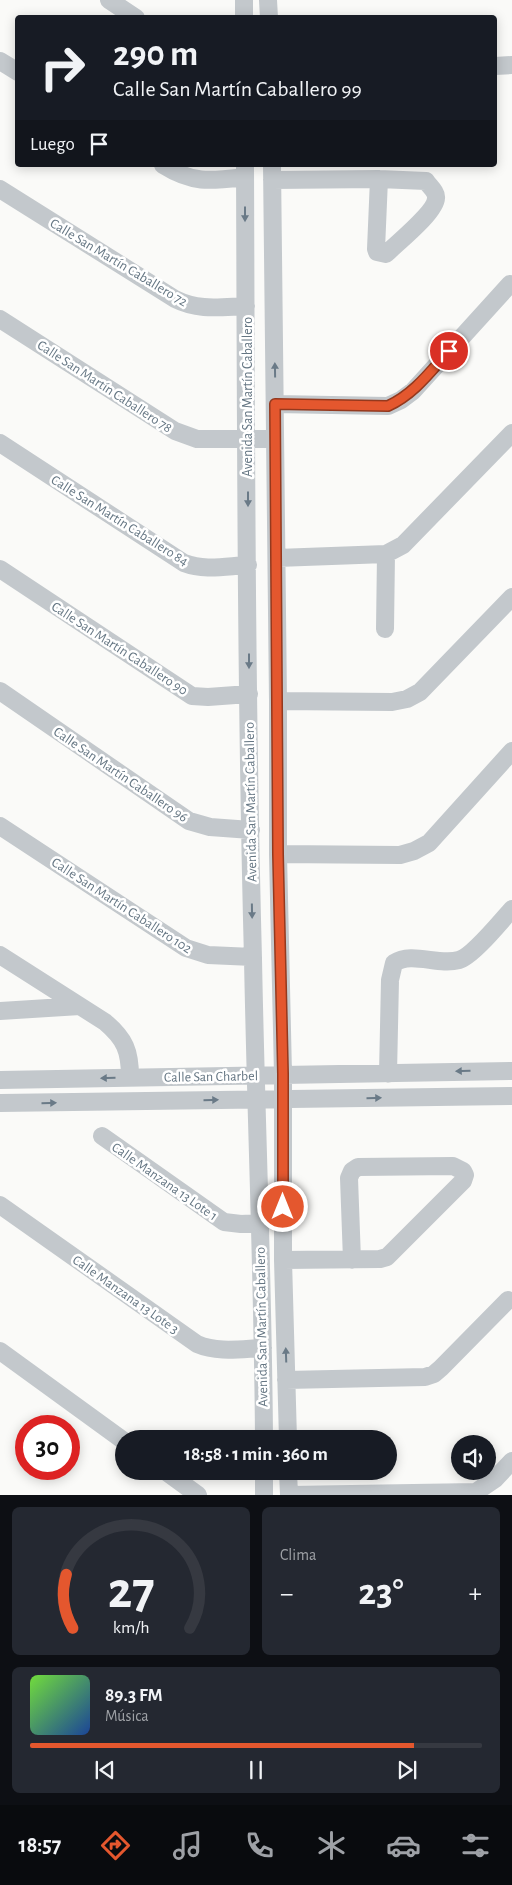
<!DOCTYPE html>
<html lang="es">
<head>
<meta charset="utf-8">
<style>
  body { margin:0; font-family:"Alegreya Sans",sans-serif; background:#242831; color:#f1f3f6; height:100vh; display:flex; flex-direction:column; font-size:19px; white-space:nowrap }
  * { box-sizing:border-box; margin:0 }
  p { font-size:16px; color:#9ea1a6 }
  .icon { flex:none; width:28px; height:28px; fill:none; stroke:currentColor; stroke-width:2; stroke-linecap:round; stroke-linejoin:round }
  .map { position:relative; height:1495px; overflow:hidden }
  .panel { display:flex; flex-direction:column; gap:12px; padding:12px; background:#0d0f14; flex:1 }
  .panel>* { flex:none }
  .banner { position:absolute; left:15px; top:15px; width:482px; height:152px; border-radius:5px; box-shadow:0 2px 12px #0003; background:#171b24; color:#f1f3f6; overflow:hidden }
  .buttons { position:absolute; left:451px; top:1435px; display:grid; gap:10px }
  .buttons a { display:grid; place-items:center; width:45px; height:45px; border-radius:50%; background:#171b24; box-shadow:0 2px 12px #0003; font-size:25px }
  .speed { position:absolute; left:15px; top:1415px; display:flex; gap:10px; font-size:25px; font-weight:700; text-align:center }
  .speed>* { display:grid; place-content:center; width:65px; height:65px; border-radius:50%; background:#171b24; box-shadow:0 2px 12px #0003; line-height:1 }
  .speed .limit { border:8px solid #d22; background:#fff; color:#111 }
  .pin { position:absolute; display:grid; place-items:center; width:42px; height:42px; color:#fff; margin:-21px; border:2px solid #fff; border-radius:50%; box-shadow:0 1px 5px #0007 }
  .me { position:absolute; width:55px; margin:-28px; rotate:0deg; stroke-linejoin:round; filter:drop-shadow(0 0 4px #0008) }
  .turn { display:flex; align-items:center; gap:18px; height:105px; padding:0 15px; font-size:22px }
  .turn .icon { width:65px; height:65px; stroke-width:2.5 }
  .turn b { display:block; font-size:35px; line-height:42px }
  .then { display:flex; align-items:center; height:48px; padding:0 15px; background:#0003; gap:10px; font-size:19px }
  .big { font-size:38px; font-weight:700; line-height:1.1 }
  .panel .widget { flex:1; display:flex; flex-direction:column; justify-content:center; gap:8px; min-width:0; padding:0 18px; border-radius:8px; background:#242831 }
  .panel .dial { align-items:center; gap:0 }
  .dial svg { height:130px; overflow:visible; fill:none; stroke:#363941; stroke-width:7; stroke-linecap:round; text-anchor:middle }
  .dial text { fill:#f1f3f6; stroke:none }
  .song { display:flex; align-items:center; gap:15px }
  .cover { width:60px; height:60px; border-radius:8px; background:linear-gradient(135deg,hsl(100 70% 55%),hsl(220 70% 35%)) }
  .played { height:5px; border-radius:2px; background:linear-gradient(90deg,#e4572e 85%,#363941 85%) }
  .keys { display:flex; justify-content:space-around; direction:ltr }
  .heat { display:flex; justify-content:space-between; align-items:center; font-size:28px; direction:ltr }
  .panel .tiles { flex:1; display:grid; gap:12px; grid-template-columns:1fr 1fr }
  .widget:last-child { grid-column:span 2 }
  .trip { position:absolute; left:115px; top:1430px; width:282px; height:50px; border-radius:25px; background:#171b24; box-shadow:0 2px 12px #0003; font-weight:700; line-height:50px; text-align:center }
  .menu { display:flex; height:80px; justify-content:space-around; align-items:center; background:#090b0e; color:#9ea1a6 }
  .menu .icon { width:35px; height:35px }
  .menu .active { color:#e4572e }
  .menu b { font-size:22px; color:#f1f3f6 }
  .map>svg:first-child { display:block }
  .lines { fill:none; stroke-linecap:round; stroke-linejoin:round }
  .minor { stroke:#c3c8cc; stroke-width:18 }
  .oneway { fill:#6a7a87 }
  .route-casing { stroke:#94391e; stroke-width:12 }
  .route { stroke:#e4572e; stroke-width:9 }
  .labels { text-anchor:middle; stroke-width:5; stroke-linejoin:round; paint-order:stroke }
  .street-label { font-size:14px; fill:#657683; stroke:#fff }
</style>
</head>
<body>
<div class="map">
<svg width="512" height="1495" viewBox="0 0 512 1495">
  <rect width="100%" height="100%" fill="#fafaf8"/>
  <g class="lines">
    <path class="minor" d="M109,0l27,18
      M244,0v18
      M268,0l1,18
      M0,61l18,11
      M495,66l17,-1
      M163,165c30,19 48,16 82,12
      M245,165c1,264 1,529 8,794 3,160 10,320 11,480
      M272,165l6,536v153l5,220v186l5,179
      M272,180l107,-1 47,2c3,5 11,11 10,17 0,14 -39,45 -50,56l-9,-2 -1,-3 3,-70
      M0,189l175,110c24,12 45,8 71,7
      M0,319l175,112 22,8h78
      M275,404l113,2 13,-6 12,-9 97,-107
      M0,443l184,120c21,8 42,3 64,2
      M277,558l109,-4 17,-9 109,-112
      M0,569l192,127 16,1 41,-3
      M385,629l1,-75
      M0,691l189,130 21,6 41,3
      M278,701l114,1 15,-3 13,-7 92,-95
      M0,826l186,122 22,7 45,2
      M278,854l122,1 14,-4 15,-8 83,-92
      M0,955l105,67c20,17 25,29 25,55
      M0,1011l80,-5
      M388,1074l2,-94 4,-17c18,-12 44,3 65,-3 14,-4 42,-39 53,-51
      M0,1080l512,-9
      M0,1103l512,-7
      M102,1136l122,86 17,2 18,-1
      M0,1205l197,139c21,9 43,5 66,4
      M283,1260l97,-1 7,-2 76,-76 2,-6 -2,-4 -10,-5 -95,1 -6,4 -3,7 3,82
      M0,1351l124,90
      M286,1380l139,-3 9,-3 7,-6 67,-68
      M165,1471l33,24
      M264,1471v24
      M288,1471l1,24
      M289,1495l187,-3 19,-13 17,-18"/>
  </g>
  <defs><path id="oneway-solid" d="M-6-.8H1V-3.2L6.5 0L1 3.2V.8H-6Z" transform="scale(1.25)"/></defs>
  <g class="oneway">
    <use href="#oneway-solid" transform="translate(245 214) rotate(90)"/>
    <use href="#oneway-solid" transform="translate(275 370) rotate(-91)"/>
    <use href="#oneway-solid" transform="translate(248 499) rotate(90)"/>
    <use href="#oneway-solid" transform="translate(249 661) rotate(90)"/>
    <use href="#oneway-solid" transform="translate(252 911) rotate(89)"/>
    <use href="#oneway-solid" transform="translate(463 1071) rotate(178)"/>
    <use href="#oneway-solid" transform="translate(108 1078) rotate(179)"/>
    <use href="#oneway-solid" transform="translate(374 1098) rotate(-1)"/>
    <use href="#oneway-solid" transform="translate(211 1100) rotate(-1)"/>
    <use href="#oneway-solid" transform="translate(49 1103) rotate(-1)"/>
    <use href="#oneway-solid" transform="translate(286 1355) rotate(-92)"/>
  </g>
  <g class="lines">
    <defs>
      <path id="route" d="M283,1207v-133l-5,-220 -3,-450 113,2c26,-12 42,-34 61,-55"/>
    </defs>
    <use href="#route" class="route-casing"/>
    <use href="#route" class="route"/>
  </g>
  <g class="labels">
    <g class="street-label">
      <text transform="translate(119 262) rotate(31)" y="5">Calle San Martín Caballero 72</text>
      <text transform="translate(105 386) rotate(33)" y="5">Calle San Martín Caballero 78</text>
      <text transform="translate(247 397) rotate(-90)" y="5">Avenida San Martín Caballero</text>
      <text transform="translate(120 520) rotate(32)" y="5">Calle San Martín Caballero 84</text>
      <text transform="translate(120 648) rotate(33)" y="5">Calle San Martín Caballero 90</text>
      <text transform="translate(121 774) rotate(34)" y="5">Calle San Martín Caballero 96</text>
      <text transform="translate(250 802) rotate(-91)" y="5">Avenida San Martín Caballero</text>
      <text transform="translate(122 905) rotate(33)" y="5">Calle San Martín Caballero 102</text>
      <text transform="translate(211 1076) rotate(-1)" y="5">Calle San Charbel</text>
      <text transform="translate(165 1181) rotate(35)" y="5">Calle Manzana 13 Lote 1</text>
      <text transform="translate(126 1294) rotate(35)" y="5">Calle Manzana 13 Lote 3</text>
      <text transform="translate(261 1327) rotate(-91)" y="5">Avenida San Martín Caballero</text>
    </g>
  </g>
</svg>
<div class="buttons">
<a><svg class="icon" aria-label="sound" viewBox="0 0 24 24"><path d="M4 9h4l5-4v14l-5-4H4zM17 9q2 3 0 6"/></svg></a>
</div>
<div class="speed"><div class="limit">30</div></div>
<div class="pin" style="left:449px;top:351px;background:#d93025"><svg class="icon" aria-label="arrive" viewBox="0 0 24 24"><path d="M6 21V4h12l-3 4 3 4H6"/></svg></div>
<svg class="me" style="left:283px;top:1207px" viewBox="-20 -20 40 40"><circle r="17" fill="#e4572e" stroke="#fff" stroke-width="3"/><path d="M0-11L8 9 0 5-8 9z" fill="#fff"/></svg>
<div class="trip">18:58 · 1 min · 360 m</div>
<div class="banner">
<div class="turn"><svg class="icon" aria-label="right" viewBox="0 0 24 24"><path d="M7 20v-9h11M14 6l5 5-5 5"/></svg><div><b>290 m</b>Calle San Martín Caballero 99</div></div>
<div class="then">Luego<svg class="icon" aria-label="arrive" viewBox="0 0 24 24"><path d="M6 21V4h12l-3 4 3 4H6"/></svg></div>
</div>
</div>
<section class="panel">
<div class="tiles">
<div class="widget dial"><svg viewBox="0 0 100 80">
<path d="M14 69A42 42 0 1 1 86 69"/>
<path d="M14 69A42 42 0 0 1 10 36" stroke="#e4572e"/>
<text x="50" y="56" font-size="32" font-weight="700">27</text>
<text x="50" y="72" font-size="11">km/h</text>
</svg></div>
<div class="widget"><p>Clima</p>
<div class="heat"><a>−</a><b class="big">23°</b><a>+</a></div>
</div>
<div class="widget">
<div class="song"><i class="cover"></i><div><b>89.3 FM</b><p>Música</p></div></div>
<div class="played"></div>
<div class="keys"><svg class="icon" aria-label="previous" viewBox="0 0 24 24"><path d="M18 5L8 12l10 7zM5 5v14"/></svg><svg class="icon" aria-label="pause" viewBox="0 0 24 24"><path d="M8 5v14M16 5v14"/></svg><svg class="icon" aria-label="next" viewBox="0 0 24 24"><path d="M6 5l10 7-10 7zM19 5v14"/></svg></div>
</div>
</div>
</section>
<nav class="menu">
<b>18:57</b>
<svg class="icon active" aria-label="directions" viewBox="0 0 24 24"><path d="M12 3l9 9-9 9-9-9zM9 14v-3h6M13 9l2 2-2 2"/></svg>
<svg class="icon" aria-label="music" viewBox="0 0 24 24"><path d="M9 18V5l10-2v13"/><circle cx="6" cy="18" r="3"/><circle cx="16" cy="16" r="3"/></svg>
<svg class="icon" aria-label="phone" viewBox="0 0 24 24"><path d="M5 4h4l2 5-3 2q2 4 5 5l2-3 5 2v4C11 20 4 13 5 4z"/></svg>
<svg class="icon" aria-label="climate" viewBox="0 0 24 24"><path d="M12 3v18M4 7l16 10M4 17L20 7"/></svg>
<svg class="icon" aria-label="car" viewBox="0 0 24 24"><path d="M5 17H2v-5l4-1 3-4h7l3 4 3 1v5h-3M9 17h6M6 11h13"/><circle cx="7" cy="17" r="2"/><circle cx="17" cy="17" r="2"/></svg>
<svg class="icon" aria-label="filters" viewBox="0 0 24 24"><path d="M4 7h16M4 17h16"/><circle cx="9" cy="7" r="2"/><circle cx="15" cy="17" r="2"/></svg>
</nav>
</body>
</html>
